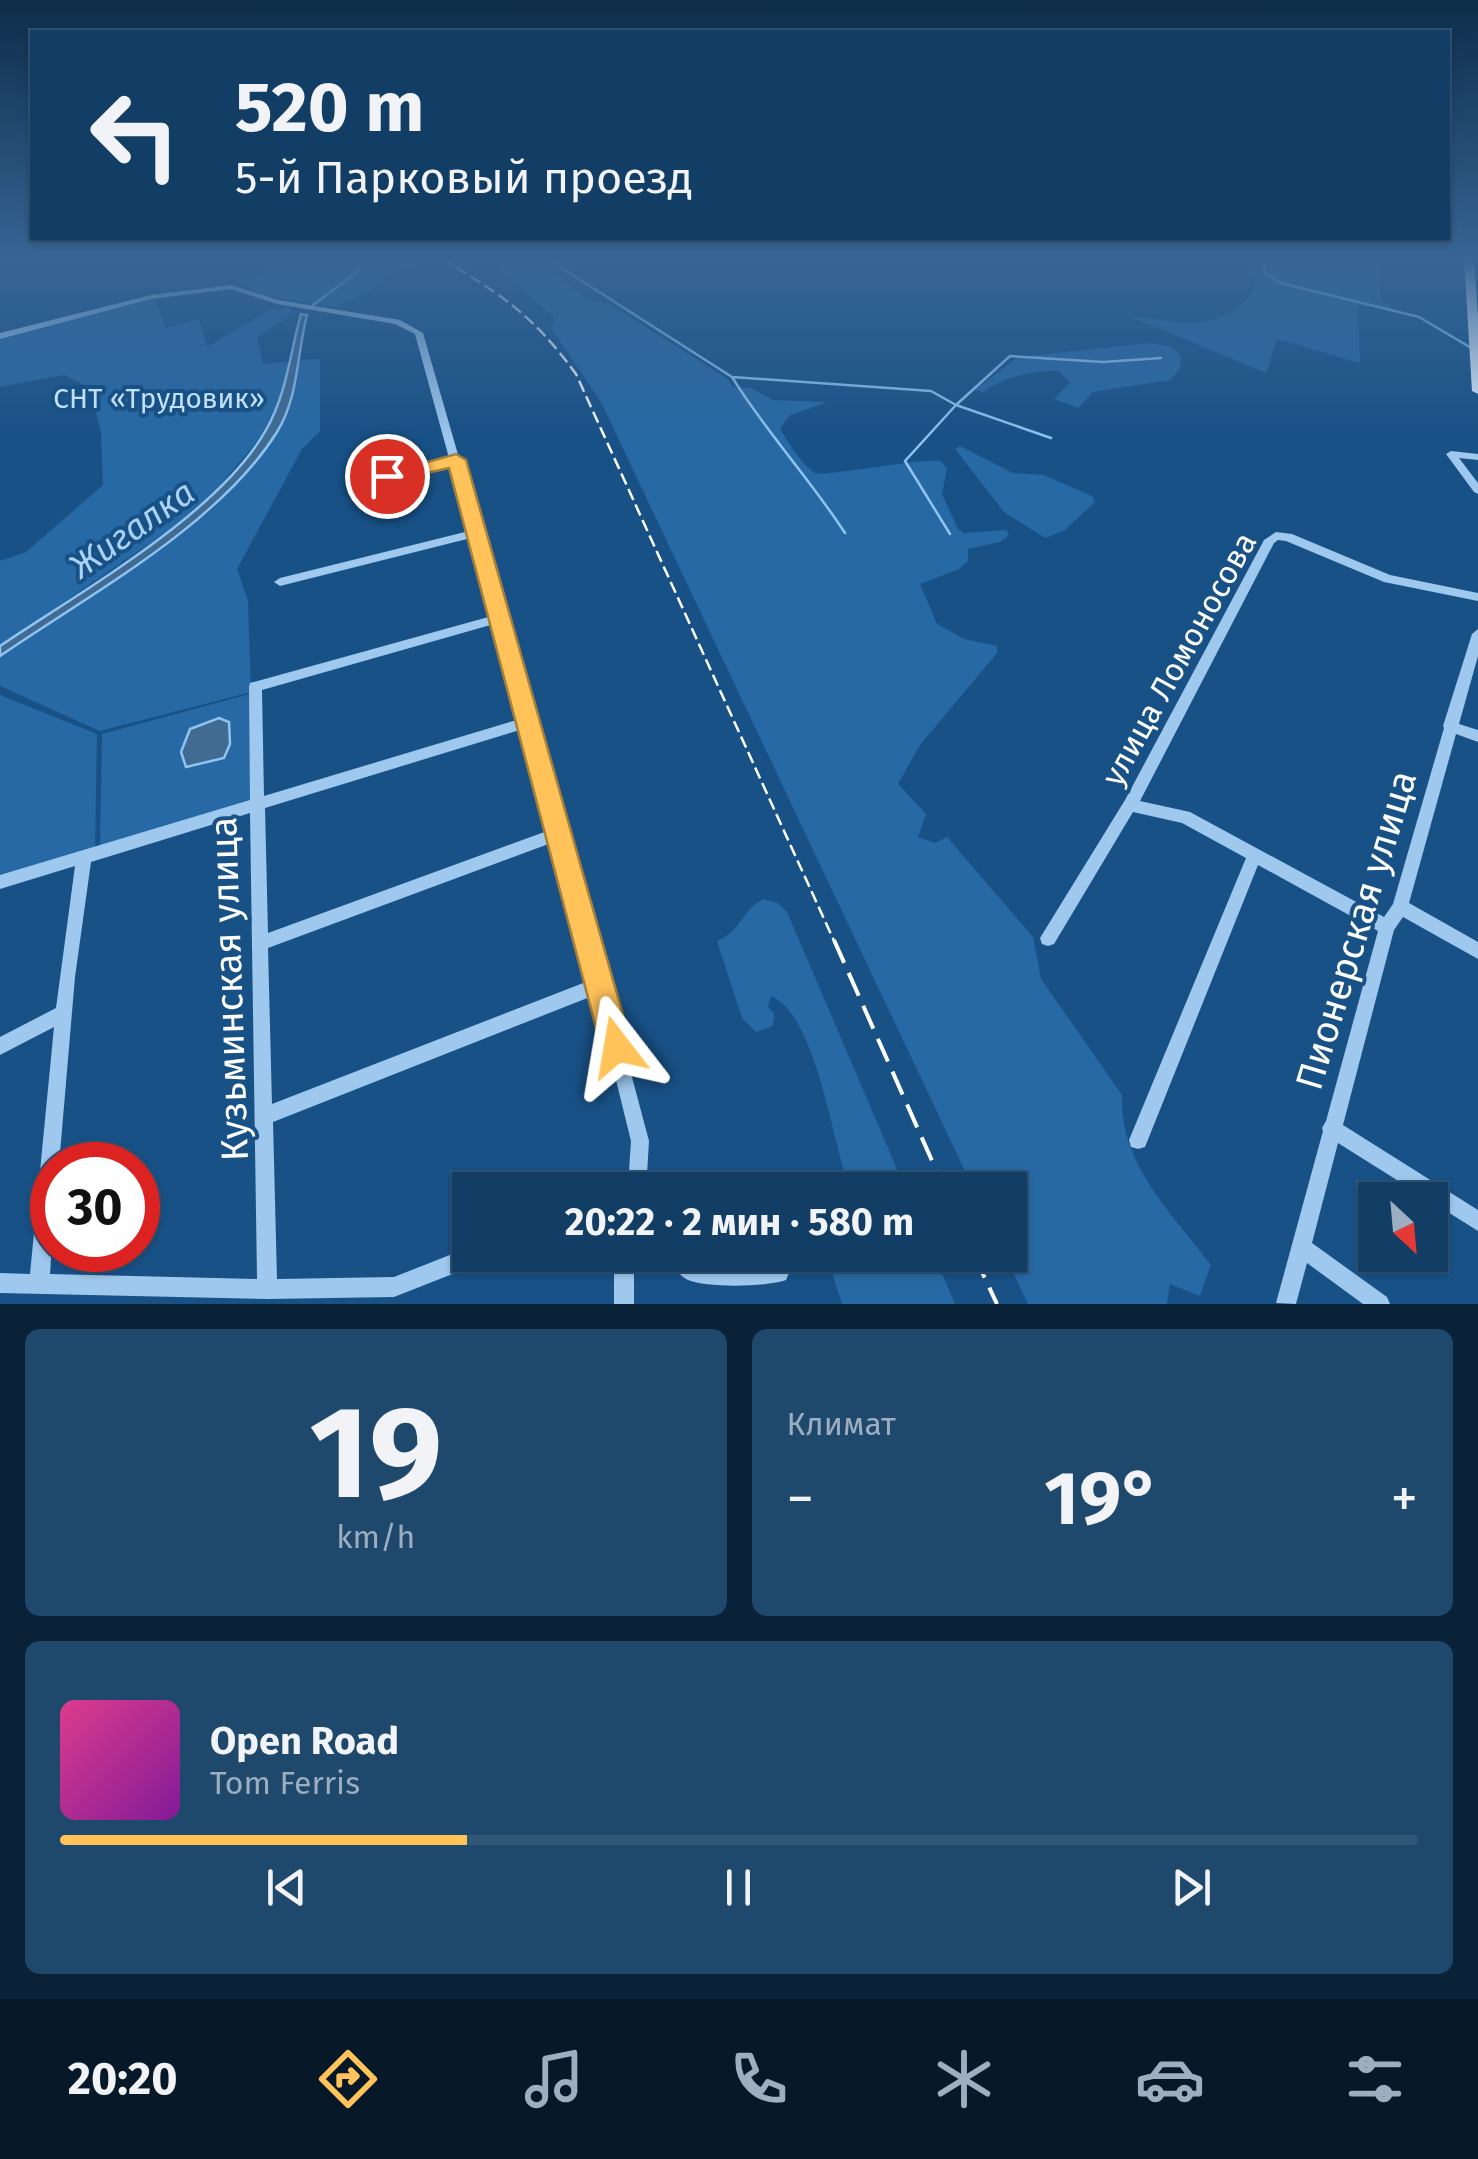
<!DOCTYPE html>
<html lang="ru">
<head>
<meta charset="utf-8">
<style>
  body { margin:0; font-family:"Fira Sans",sans-serif; background:#1f486d; color:#f1f3f6; height:100vh; display:flex; flex-direction:column; font-size:38px; white-space:nowrap }
  * { box-sizing:border-box; margin:0 }
  p { font-size:32px; color:#9caebf }
  .icon { flex:none; width:55px; height:55px; fill:none; stroke:currentColor; stroke-width:2; stroke-linecap:round; stroke-linejoin:round }
  .map { position:relative; height:1304px; overflow:hidden }
  .details { display:flex; flex-direction:column; gap:25px; padding:25px; background:#0a2237; flex:1 }
  .details>* { flex:none }
  .hud { position:absolute; left:30px; top:30px; width:1420px; height:210px; border-radius:0px; box-shadow:0 2px 8px #0004,0 0 0 2px #315678; background:#123d64; color:#f1f3f6; overflow:hidden }
  .needle { width:65px; rotate:154deg }
  .controls { position:absolute; left:1358px; top:1182px; display:grid; gap:20px }
  .controls a { display:grid; place-items:center; width:90px; height:90px; border-radius:0px; background:#123d64; box-shadow:0 2px 8px #0004,0 0 0 2px #315678; font-size:50px }
  .speed { position:absolute; left:30px; top:1142px; display:flex; gap:20px; font-size:50px; font-weight:700; text-align:center }
  .speed>* { display:grid; place-content:center; width:130px; height:130px; border-radius:50%; background:#123d64; box-shadow:0 2px 8px #0004,0 0 0 2px #315678; line-height:1 }
  .speed .limit { border:15px solid #d22; background:#fff; color:#111 }
  .pin { position:absolute; display:grid; place-items:center; width:85px; height:85px; color:#fff; margin:-42px; border:5px solid #fff; border-radius:50%; box-shadow:0 2px 10px #0007 }
  .me { position:absolute; width:110px; margin:-55px; rotate:346deg; stroke-linejoin:round; filter:drop-shadow(0 0 8px #0008) }
  .turn { display:flex; align-items:center; gap:35px; height:210px; padding:0 40px; font-size:45px }
  .turn .icon { width:130px; height:130px; stroke-width:2.5 }
  .turn b { display:block; font-size:70px; line-height:85px }
  .big { font-size:75px; font-weight:700; line-height:1.1 }
  .details .card { flex:1; display:flex; flex-direction:column; justify-content:center; gap:15px; min-width:0; padding:0 35px; border-radius:15px; background:#1f486d }
  .details .dial { align-items:center; gap:0 }
  .dial b { font-size:130px; line-height:1 }
  .song { display:flex; align-items:center; gap:30px }
  .cover { width:120px; height:120px; border-radius:15px; background:linear-gradient(135deg,hsl(330 70% 55%),hsl(290 70% 35%)) }
  .played { height:10px; border-radius:5px; background:linear-gradient(90deg,#ffc35a 30%,#315678 30%) }
  .keys { display:flex; justify-content:space-around; direction:ltr }
  .heat { display:flex; justify-content:space-between; align-items:center; font-size:55px; direction:ltr }
  .details .tiles { flex:1; display:grid; gap:25px; grid-template-columns:1fr 1fr }
  .card:last-child { grid-column:span 2 }
  .trip { position:absolute; left:452px; top:1172px; width:575px; height:100px; border-radius:0px; background:#123d64; box-shadow:0 2px 8px #0004,0 0 0 2px #315678; font-weight:700; line-height:100px; text-align:center }
  .dock { display:flex; height:160px; justify-content:space-around; align-items:center; background:#071828; color:#9caebf }
  .dock .icon { width:70px; height:70px }
  .dock .on { color:#ffc35a }
  .dock b { font-size:45px; color:#f1f3f6 }
  .map>svg:first-child { display:block }
  .green { fill:#2769a4; fill-rule:evenodd }
  .water { fill:#416b92; stroke:#90c4f0; stroke-width:2.5 }
  .lines { fill:none; stroke-linecap:round; stroke-linejoin:round }
  .stream { stroke:#90c4f0; stroke-width:2.5 }
  .minor { fill:#9ec8ed; fill-rule:evenodd }
  .major { fill:#e4f1ff; fill-rule:evenodd }
  .rail-far1 { stroke:#fff; stroke-width:2.5; stroke-dasharray:12 5; stroke-linecap:butt }
  .rail { stroke:#fff; stroke-width:4; stroke-dasharray:25 11; stroke-linecap:butt }
  .route { fill:#ffc35a; stroke:#a67f3a; stroke-width:2.5 }
  .labels { text-anchor:middle; stroke-width:8; stroke-linejoin:round; paint-order:stroke }
  .far-park-label { font-size:28px; fill:#c3e0fa; stroke:#185186 }
  .street-label { font-size:32px; fill:#fff; stroke:#185186 }
  .water-label { font-size:35px; font-style:italic; fill:#aad2f5; stroke:#185186 }
  .near-street-label { font-size:38px; fill:#fff; stroke:#185186 }
</style>
</head>
<body>
<div class="map">
<svg width="1478" height="1304" viewBox="0 0 1478 1304">
  <rect width="100%" height="100%" fill="#185186"/>
  <path class="green" d="M300,258h119l4,4 -31,10 -18,17 -39,18 -72,-12 -22,-12z
    M486,258h47l57,43 18,2 120,76 5,8 18,1 22,12 55,2 -38,13 -10,14c8,13 22,36 35,44 8,4 104,-15 125,-12l7,7 -5,26 16,35 6,4 42,-3 3,5 -9,7 -32,7v12l-9,8 -39,15 17,40 27,15 33,7v7l-77,92 -22,39 28,30 -8,23 17,6 12,-6 86,100 8,42 81,116c-3,69 50,118 89,170l-11,31 -30,-12 -3,20h-139l-23,-49h5v-65h-36l-373,-788 -49,-73 2,-12z
    M1246,258h136l-2,40 12,10 -34,-2 2,57 -83,-24 -11,34 -139,-58c40,6 100,22 128,-28z
    M146,299h9l11,29 33,-9 8,28 65,-38 20,-1 -3,8 -32,21 6,27 31,-3 -28,70 -66,78 -200,137v-85l26,-9 77,-67 -2,-52 -11,-45 -26,-13 -64,12v-48z
    M1150,343l22,4 9,9 -1,13 -10,11 -77,12 -15,16 -24,-9 16,-17 -12,-11c-24,-1 -55,6 -74,21l-9,-2 43,-33z
    M320,359v72l-18,18 -65,120 11,32 3,91 -151,39 -100,-45v-30l213,-147 65,-79 23,-70z
    M960,446l53,27 31,2 48,21 3,6 -30,28 -20,8 -41,-26 -49,-63z
    M250,694l1,111 -151,45 2,-116zM226,718l3,13 -31,35 -11,1 -5,-20 8,-18z
    M0,695l97,39 -2,117 -95,30z
    M763,899l15,4 9,9 119,278h-56c-17,-45 -34,-176 -79,-194l-3,11 6,6 -1,13 -17,6 -14,-14 -25,-77c24,-10 25,-31 46,-42z
    M820,1255h114l21,49h-113l-13,-41z"/>
  <path class="water" d="M301,314l6,1c-10,37 -8,82 -30,117 -58,93 -187,162 -277,224v-10c81,-55 218,-131 266,-216 21,-37 24,-77 35,-116z
    M219,718l10,4 1,22 -6,14 -38,9 -5,-15 9,-23z"/>
  <g class="lines">
    <path class="stream" d="M546,258l186,119 199,14 25,14 95,33
      M1264,258l1,15 16,10 138,34 59,35
      M313,305l44,-33 10,-14
      M732,377c34,55 78,102 113,156
      M950,534l-45,-73 51,-56 54,-49 93,6 58,-4"/>
    <path class="minor" d="M231,285l47,15 122,20 23,13 144,500 82,308 -2,33 -8,16h-20l10,-19 2,-30 -36,-146 -322,127 4,157 117,-2 76,-30v8h16l-3,7 -89,35 -127,2 -267,-6v-20l30,1 24,-247 -54,28v-18l56,-29 19,-142 -75,23v-14l250,-75 -1,-113 1,-4 242,-67 -21,-78 -191,48 -6,-4 6,-4 189,-47 -18,-66 -87,20 -5,-3 5,-3 85,-21 -34,-124 -20,-10 -118,-20 -46,-15 -80,10 -151,40v-6l151,-38zM494,624l26,95 -256,77 -2,-106zM523,729l27,101 -282,103 -3,-125zM250,813l7,466 -207,-5 2,-30v-79h7l16,-188 16,-115zM554,842l37,138 -319,124 -4,-156z
      M1451,451l27,3v6l-19,-2 19,25v11l-4,-2 -28,-38z
      M1276,532l16,2 98,41 88,18v8l-94,-19 -98,-41 -8,-1 -4,3 -134,258 50,11 194,105 9,-13 51,-176 -1,-2 29,-92 6,-5v27l-19,68 19,6v12l-22,-8 -47,169 69,39v17l-75,-42 -9,13 -51,195 135,85v21l-140,-88 -26,100 75,54 3,7h-27l-56,-41 -11,41 -20,-1 47,-172 -1,-3 4,-7 52,-190 -120,-66 -113,282 -7,2 -7,-2 -2,-7 117,-282 -64,-35 -49,-11 -79,132 -6,2 -6,-2 -2,-6 85,-138 139,-260z
      M614,1255h20v49h-20z
      M668,1255h23l5,7 38,4 45,-3 7,3 3,7 -3,7c-19,7 -79,8 -98,0 -9,-4 -16,-16 -20,-25z"/>
    <path class="major" d="M1464,258h10l4,58v78l-6,-3z"/>
    <path class="rail-far1" d="M441,258c62,38 91,56 135,116l259,569"/>
    <path class="rail" d="M834,940l111,250
      M974,1255l23,49"/>
  </g>
  <linearGradient id="sky" x2="0" y2="1"><stop stop-color="#0d2d4a"/><stop offset="0.59" stop-color="#376595"/><stop offset="1" stop-color="#376595" stop-opacity="0"/></linearGradient>
  <rect width="1478" height="441" fill="url(#sky)"/>
  <path class="route" d="M456,454l10,6 166,587 -4,11 -11,5 -11,-5 -5,-11 -152,-579 -62,14 -9,-6z"/>
  <g class="labels">
    <g class="far-park-label">
      <text x="159" y="408">СНТ «Трудовик»</text>
    </g>
    <g class="street-label">
      <text transform="translate(1179 659) rotate(-61)" y="11">улица Ломоносова</text>
    </g>
    <g class="water-label">
      <text transform="translate(132 529) rotate(-35)" y="12">Жигалка</text>
    </g>
    <g class="near-street-label">
      <text transform="translate(1356 930) rotate(-73)" y="13">Пионерская улица</text>
      <text transform="translate(229 989) rotate(-92)" y="13">Кузьминская улица</text>
    </g>
  </g>
</svg>
<div class="controls">
<a><svg class="needle" viewBox="-14 -14 28 28"><path d="M0-13l5 13h-10z" fill="#e53935"/><path d="M0 13l5-13h-10z" fill="#9caebf"/></svg></a>
</div>
<div class="speed"><div class="limit">30</div></div>
<div class="pin" style="left:387px;top:476px;background:#d93025"><svg class="icon" aria-label="arrive" viewBox="0 0 24 24"><path d="M6 21V4h12l-3 4 3 4H6"/></svg></div>
<svg class="me" style="left:617px;top:1047px" viewBox="-20 -20 40 40"><path d="M0-17L14 15 0 8-14 15z" fill="#ffc35a" stroke="#fff" stroke-width="4"/></svg>
<div class="trip">20:22 · 2 мин · 580 m</div>
<div class="hud">
<div class="turn"><svg class="icon" aria-label="left" viewBox="0 0 24 24"><path d="M17 20v-9H6M10 6l-5 5 5 5"/></svg><div><b>520 m</b>5-й Парковый проезд</div></div>
</div>
</div>
<section class="details">
<div class="tiles">
<div class="card dial"><b>19</b><p>km/h</p></div>
<div class="card"><p>Климат</p>
<div class="heat"><a>−</a><b class="big">19°</b><a>+</a></div>
</div>
<div class="card">
<div class="song"><i class="cover"></i><div><b>Open Road</b><p>Tom Ferris</p></div></div>
<div class="played"></div>
<div class="keys"><svg class="icon" aria-label="previous" viewBox="0 0 24 24"><path d="M18 5L8 12l10 7zM5 5v14"/></svg><svg class="icon" aria-label="pause" viewBox="0 0 24 24"><path d="M8 5v14M16 5v14"/></svg><svg class="icon" aria-label="next" viewBox="0 0 24 24"><path d="M6 5l10 7-10 7zM19 5v14"/></svg></div>
</div>
</div>
</section>
<nav class="dock">
<b>20:20</b>
<svg class="icon on" aria-label="directions" viewBox="0 0 24 24"><path d="M12 3l9 9-9 9-9-9zM9 14v-3h6M13 9l2 2-2 2"/></svg>
<svg class="icon" aria-label="music" viewBox="0 0 24 24"><path d="M9 18V5l10-2v13"/><circle cx="6" cy="18" r="3"/><circle cx="16" cy="16" r="3"/></svg>
<svg class="icon" aria-label="phone" viewBox="0 0 24 24"><path d="M5 4h4l2 5-3 2q2 4 5 5l2-3 5 2v4C11 20 4 13 5 4z"/></svg>
<svg class="icon" aria-label="climate" viewBox="0 0 24 24"><path d="M12 3v18M4 7l16 10M4 17L20 7"/></svg>
<svg class="icon" aria-label="car" viewBox="0 0 24 24"><path d="M5 17H2v-5l4-1 3-4h7l3 4 3 1v5h-3M9 17h6M6 11h13"/><circle cx="7" cy="17" r="2"/><circle cx="17" cy="17" r="2"/></svg>
<svg class="icon" aria-label="filters" viewBox="0 0 24 24"><path d="M4 7h16M4 17h16"/><circle cx="9" cy="7" r="2"/><circle cx="15" cy="17" r="2"/></svg>
</nav>
</body>
</html>
